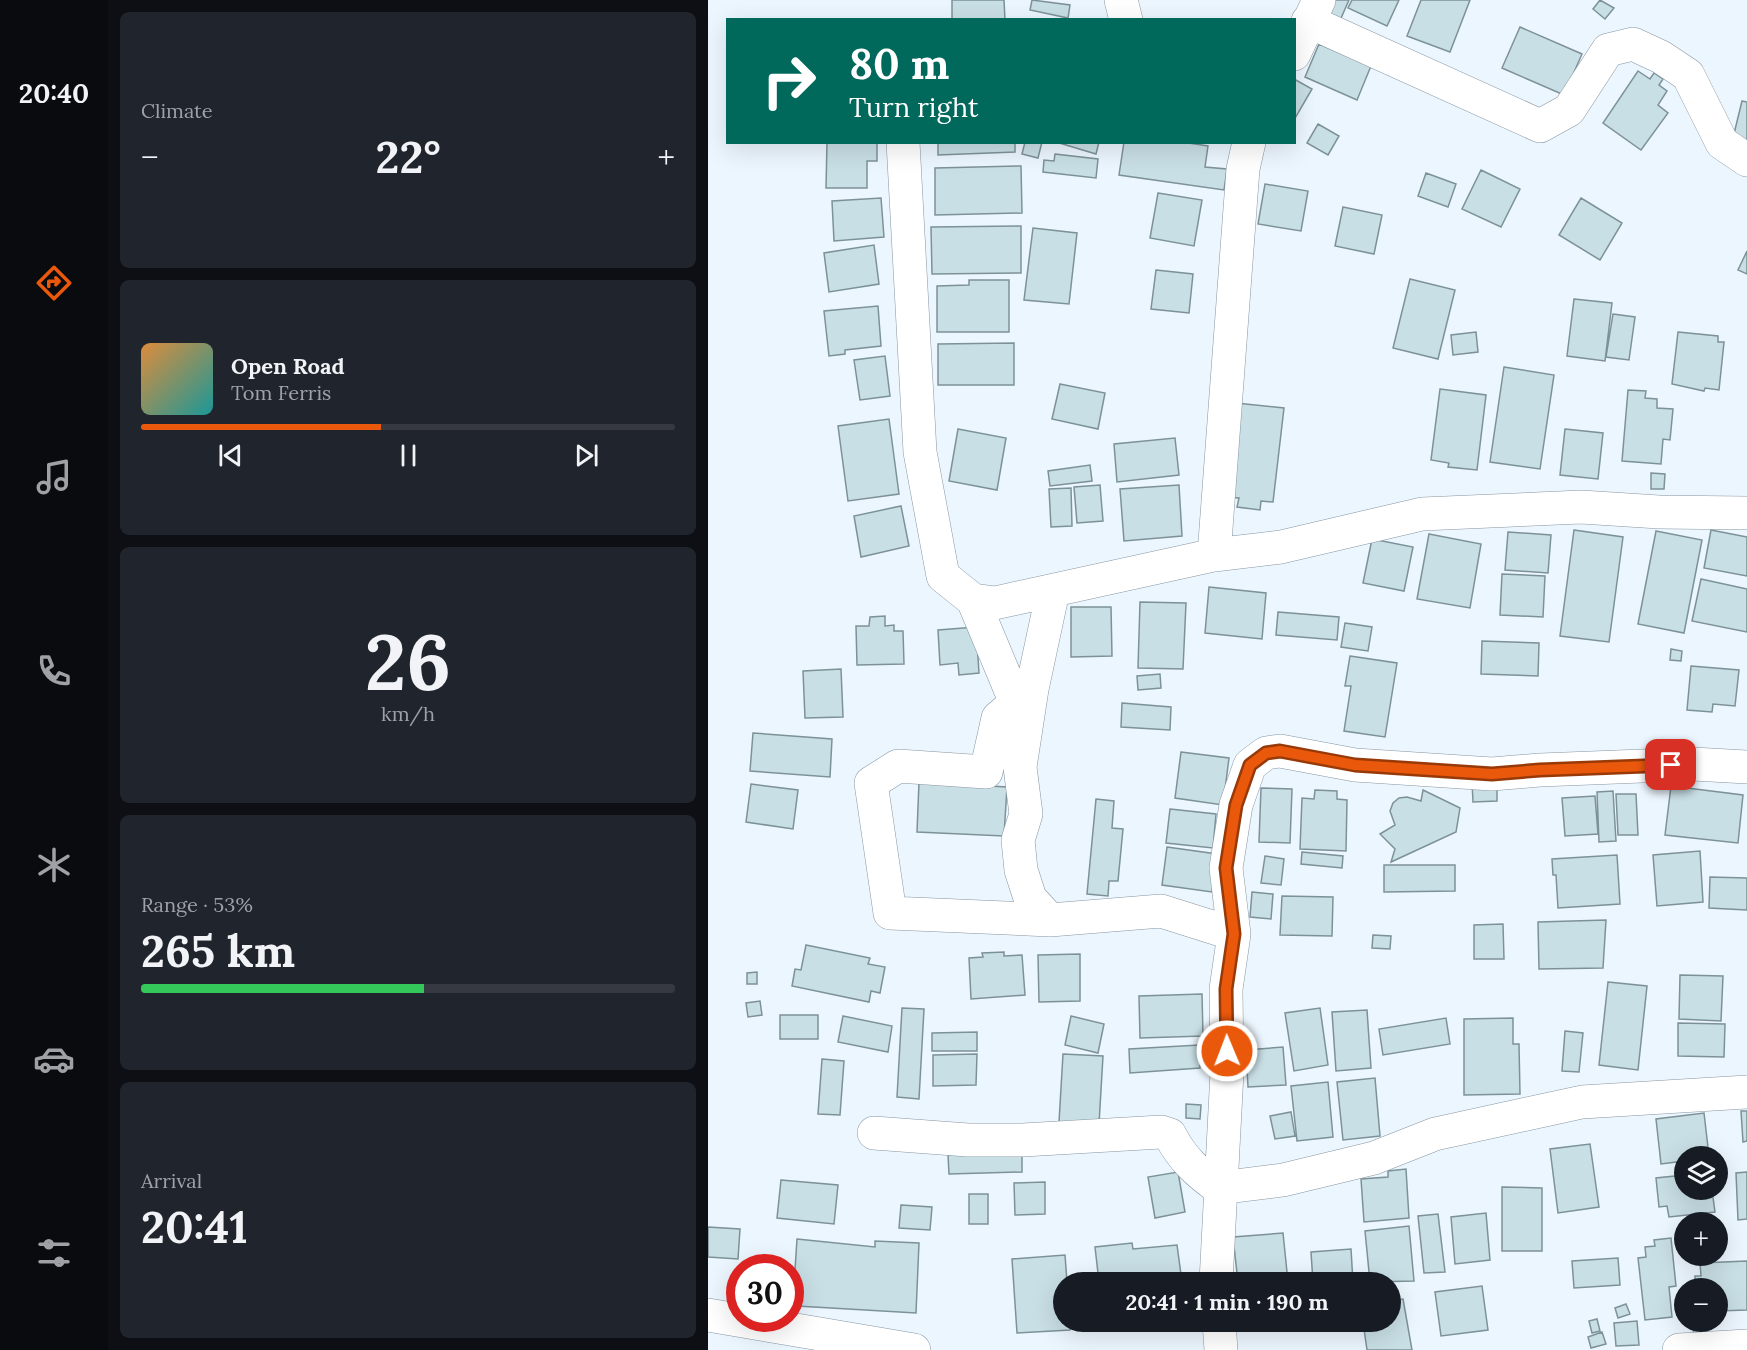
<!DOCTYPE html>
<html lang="en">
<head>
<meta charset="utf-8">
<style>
  body { margin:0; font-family:Lora,serif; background:#20242c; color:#f1f3f6; height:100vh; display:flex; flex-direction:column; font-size:22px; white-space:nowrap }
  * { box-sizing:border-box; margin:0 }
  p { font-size:20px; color:#9ea1a6 }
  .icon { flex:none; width:33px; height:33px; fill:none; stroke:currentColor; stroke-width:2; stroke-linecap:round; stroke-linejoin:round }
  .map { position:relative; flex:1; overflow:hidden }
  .panel { display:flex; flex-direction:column; gap:12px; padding:12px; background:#0d0f14; width:600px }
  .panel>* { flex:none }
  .top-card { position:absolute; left:18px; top:18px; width:570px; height:126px; border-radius:0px; box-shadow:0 6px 24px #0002; background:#00695c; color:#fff; overflow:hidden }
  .fabs { position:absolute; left:966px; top:1146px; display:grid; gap:12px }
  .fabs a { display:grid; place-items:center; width:54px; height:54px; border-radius:50%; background:#171b24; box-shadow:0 6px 24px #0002; font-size:30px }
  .speed { position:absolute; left:18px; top:1254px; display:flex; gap:12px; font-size:30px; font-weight:700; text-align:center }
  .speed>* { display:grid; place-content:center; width:78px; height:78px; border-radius:50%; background:#171b24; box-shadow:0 6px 24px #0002; line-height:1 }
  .speed .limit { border:9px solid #d22; background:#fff; color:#111 }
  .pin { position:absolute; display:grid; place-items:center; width:51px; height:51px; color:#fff; margin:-26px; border-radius:12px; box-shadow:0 3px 9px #0006 }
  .me { position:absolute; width:66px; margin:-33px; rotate:359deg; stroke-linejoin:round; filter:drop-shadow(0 0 4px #0008) }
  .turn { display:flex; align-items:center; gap:21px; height:126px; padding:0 24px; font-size:27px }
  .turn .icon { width:78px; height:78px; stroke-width:2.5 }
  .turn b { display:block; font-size:42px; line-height:51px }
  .big { font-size:45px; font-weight:800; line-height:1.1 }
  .panel .card { flex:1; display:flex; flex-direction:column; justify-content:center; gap:9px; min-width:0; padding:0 21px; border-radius:9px; background:#20242c }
  .panel .dial { align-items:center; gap:0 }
  .dial b { font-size:78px; line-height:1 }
  .song { display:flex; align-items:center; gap:18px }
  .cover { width:72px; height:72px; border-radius:9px; background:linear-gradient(135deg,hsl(30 70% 55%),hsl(180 70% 35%)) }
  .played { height:6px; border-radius:3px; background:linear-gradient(90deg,#ea580c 45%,#363941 45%) }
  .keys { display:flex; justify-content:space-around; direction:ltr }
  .heat { display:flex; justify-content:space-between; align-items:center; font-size:33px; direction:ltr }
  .charge { height:9px; border-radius:4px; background:linear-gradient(90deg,#34c759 53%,#363941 0) }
  .trip { position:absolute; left:345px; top:1272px; width:348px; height:60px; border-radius:30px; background:#171b24; box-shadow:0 6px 24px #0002; font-weight:800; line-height:60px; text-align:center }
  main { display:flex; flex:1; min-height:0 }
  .dock { display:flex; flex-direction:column; width:108px; justify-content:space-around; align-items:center; background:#090b0e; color:#9ea1a6 }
  .dock .icon { width:42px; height:42px }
  .dock .current { color:#ea580c }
  .dock b { font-size:27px; color:#f1f3f6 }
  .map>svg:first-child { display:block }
  .building { fill:#c8dfe5; stroke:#7d9298; stroke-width:1.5 }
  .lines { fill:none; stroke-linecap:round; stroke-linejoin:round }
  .minor-casing { stroke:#8796a2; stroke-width:34 }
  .minor { stroke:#fff; stroke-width:33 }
  .route-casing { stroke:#983908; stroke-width:15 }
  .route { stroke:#ea580c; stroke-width:10 }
</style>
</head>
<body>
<main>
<nav class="dock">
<b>20:40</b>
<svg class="icon current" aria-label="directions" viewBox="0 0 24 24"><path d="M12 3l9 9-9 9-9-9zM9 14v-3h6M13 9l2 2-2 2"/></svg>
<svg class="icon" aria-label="music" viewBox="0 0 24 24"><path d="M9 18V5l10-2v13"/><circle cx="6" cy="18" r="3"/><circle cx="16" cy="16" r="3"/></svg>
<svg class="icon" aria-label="phone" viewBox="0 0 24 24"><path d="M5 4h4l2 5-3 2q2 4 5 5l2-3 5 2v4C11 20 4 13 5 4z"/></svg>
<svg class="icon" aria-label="climate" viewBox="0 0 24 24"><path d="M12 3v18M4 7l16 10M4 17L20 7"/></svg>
<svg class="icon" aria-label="car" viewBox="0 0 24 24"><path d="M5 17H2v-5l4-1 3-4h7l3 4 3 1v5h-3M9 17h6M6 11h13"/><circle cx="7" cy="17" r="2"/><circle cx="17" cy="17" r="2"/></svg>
<svg class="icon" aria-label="filters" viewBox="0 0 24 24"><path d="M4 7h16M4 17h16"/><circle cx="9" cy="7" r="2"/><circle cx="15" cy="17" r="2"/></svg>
</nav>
<section class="panel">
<div class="card"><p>Climate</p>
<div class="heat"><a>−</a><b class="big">22°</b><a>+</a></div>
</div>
<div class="card">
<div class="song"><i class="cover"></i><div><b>Open Road</b><p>Tom Ferris</p></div></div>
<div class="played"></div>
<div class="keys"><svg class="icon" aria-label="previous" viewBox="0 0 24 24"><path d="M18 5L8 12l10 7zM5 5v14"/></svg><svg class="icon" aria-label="pause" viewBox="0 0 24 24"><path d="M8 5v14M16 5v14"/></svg><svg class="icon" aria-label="next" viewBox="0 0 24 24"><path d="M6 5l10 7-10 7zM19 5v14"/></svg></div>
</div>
<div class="card dial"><b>26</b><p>km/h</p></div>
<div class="card"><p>Range · 53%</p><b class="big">265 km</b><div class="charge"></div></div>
<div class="card"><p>Arrival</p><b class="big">20:41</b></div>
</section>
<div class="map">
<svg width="1039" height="1350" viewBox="0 0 1039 1350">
  <rect width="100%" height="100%" fill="#ecf6fe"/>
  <path class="building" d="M244,0h52l1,20h-53z
    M324,0l38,5 -2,13 -38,-8z
    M625,0h16l-11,25 -14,-6z
    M644,0h47l-12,26 -39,-18z
    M713,0h49l-20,52 -43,-16z
    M892,0l14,8 -9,11 -12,-10z
    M812,27l62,27 -18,41 -62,-27z
    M611,44l52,22 -14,34 -52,-23z
    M930,71l12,8 4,-6 9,6 -4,6 8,6 -9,14 10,8 -27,37 -38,-27z
    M586,79l18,10 -18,31z
    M1034,101l5,1v44l-15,-4z
    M610,124l21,12 -11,19 -21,-12z
    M119,142h50v19h-10v27h-41z
    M230,142h77v10l-77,3z
    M317,142h17l-4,16 -16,-4z
    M348,142h43l-3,12z
    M416,142h58l26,4 -3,21 22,2 -3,21 -105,-15z
    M347,154l43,5 -2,19 -53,-6 1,-12 10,1z
    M313,166l1,47 -87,2v-47z
    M773,170l39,19 -19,38 -39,-18z
    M718,173l30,11 -8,23 -30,-11z
    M557,184l43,7 -7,40 -43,-7z
    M450,193l44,7 -8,46 -44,-8z
    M173,198l3,39 -50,4 -2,-40z
    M873,198l41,25 -22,37 -41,-25z
    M635,207l39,8 -8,39 -39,-8z
    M313,226v47l-89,1 -1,-47z
    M325,228l44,5 -8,71 -45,-4z
    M166,245l5,39 -50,8 -5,-39z
    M1039,251v23l-9,-4z
    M448,270l37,4 -4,39 -38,-4z
    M702,279l45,11 -17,69 -45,-11z
    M261,280h40v52h-72v-46l32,-1z
    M866,299l38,4 -7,58 -38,-5z
    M170,306l3,40 -36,4v4l-16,2 -5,-45z
    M905,314l22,3 -6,43 -23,-3z
    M768,332l2,20 -25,3 -2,-20z
    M970,332l40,4v6h6l-5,48 -14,-2 -1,3 -32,-7z
    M306,343v42h-76v-41z
    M177,356l5,40 -30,4 -6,-40z
    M796,367l50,8 -14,94 -50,-7z
    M352,384l45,9 -7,36 -46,-10z
    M732,389l46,6 -9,75 -29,-3 1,-4 -18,-3z
    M920,390l18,1 -1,7 12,1v9l16,1 -3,31 -7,-1 -2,25 -39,-3z
    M528,403l48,5 -11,94 -12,-1 -1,9 -23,-3 2,-9 -13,-1z
    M181,419l10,75 -51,7 -10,-75z
    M250,429l48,9 -9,52 -48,-9z
    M857,429l38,4 -5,46 -38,-4z
    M467,438l4,37 -62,7 -3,-38z
    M382,465l2,16 -42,5 -2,-15z
    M943,473l14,1 -1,15h-13z
    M392,485l3,36 -26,2 -3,-36z
    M471,485l3,51 -58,5 -4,-52z
    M363,488l1,38 -21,1 -2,-38z
    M193,506l8,40 -48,11 -7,-41z
    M866,530l49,7 -14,105 -49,-6z
    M1003,530l36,7v39l-43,-8z
    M948,531l46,9 -18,93 -46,-9z
    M800,532l43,3 -3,38 -43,-3z
    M721,534l52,10 -11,64 -53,-9z
    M664,539l41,8 -9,44 -41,-8z
    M794,574l43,2 -2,41 -43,-2z
    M993,579l46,10v43l-55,-11z
    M501,587l57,6 -4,46 -57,-6z
    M432,602l46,1 -3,66 -45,-1z
    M363,607h40l1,49 -41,1z
    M570,612l61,5 -2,23 -61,-5z
    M177,616v10l9,-1v6h9l1,33 -47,1 -1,-39h13l1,-9z
    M637,623l27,4 -4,24 -27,-4z
    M268,627l3,46 -20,2 -1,-12 -18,2 -2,-35z
    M774,641l57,2 -1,33 -57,-2z
    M963,649l11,2 -1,10 -11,-1z
    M642,656l47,7 -12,74 -41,-6 7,-45h-6z
    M983,666l48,4 -4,36 -22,-2 -1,8 -25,-2z
    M133,669l2,48 -38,1 -2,-47z
    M452,674l1,14 -23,2 -1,-14z
    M414,703l49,4 -1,23 -49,-3z
    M45,733l79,6 -2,38 -80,-6z
    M473,752l48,6 -6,47 -48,-7z
    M211,782l88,5 -3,49 -87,-4z
    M764,782h25v19l-24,1z
    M43,784l47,6 -5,39 -47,-7z
    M963,786l72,9 -5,48 -73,-8z
    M553,788l31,1 -2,54 -31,-1z
    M607,790l22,1v8l10,1 -1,51 -46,-2 2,-51 12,1z
    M715,790l37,18 -4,24 -65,30 4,-13 -15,-15 15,-9 -5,-14 3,-8 6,-5 8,-1 14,4z
    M905,791l3,50 -17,1 -2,-50z
    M908,794h20l2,41h-20z
    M887,796l3,38 -33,2 -3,-38z
    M388,799l18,2 -2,27 11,1 -5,52h-9l-1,15 -21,-2z
    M462,809l46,5 -3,34 -47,-5z
    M459,847l50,7 -5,38 -50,-7z
    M992,851l3,51 -46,4 -4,-51z
    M594,852l41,4 -1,12 -41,-4z
    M909,855l3,49 -62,4 -2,-33h-3l-1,-16z
    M557,856l19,3 -3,26 -20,-2z
    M676,865h71v26l-71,1z
    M1002,877l37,1v32l-38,-2z
    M544,892l21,2 -2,25 -21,-2z
    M574,896l51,1 -1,39 -52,-1z
    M898,920l-3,48 -64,1 -1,-47z
    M795,924l1,35h-30v-34z
    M665,935l18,1 -1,13 -18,-1z
    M98,945l64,13 -2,6 17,3 -5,26 -9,-2 -2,11 -77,-16 3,-17 6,1z
    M296,952v4l18,-1 3,40 -54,4 -2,-41 14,-1 -1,-4z
    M372,954v47l-41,1 -1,-47z
    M49,972v12h-10v-11z
    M972,975l43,1 -2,45 -42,-2z
    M900,982l39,4 -9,84 -39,-5z
    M494,994l1,42 -63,2 -1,-42z
    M52,1001l2,14 -14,2 -2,-14z
    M194,1008l22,1 -5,90 -22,-2z
    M612,1008l8,57 -34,6 -9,-58z
    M659,1010l4,58 -35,3 -4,-59z
    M72,1015h38v24h-38z
    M135,1016l49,10 -4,26 -50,-10z
    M363,1016l33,8 -6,29 -33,-8z
    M738,1018l4,26 -67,11 -4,-26z
    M805,1018v26h6l1,50 -56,1v-76z
    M970,1023l47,1 -1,33 -46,-1z
    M857,1031l18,2 -4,39 -17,-1z
    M269,1032v19h-45v-18z
    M491,1045l1,23 -70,5 -1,-24z
    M575,1047l3,38 -38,2 -2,-37z
    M269,1054l-1,31 -43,1v-31z
    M355,1054l40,2 -4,68 -40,-2z
    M114,1059l22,2 -4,54 -22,-1z
    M667,1078l5,58 -37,4 -6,-58z
    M620,1082l5,55 -36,4 -6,-55z
    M478,1104l15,1 -1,14 -14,-1z
    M1033,1111h6v30l-4,1z
    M583,1112l4,24 -20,3 -5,-23z
    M996,1113l5,43h-25v5l-23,3 -5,-45z
    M882,1144l9,63 -41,6 -8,-64z
    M314,1152v20l-73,2 -1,-19z
    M698,1169l3,49 -45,4 -3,-43 27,-2v-6z
    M470,1172l7,40 -30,6 -7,-41z
    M1039,1172v47l-9,1 -2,-47z
    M976,1175v15h28l3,22 -46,5 -2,-11 -8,1 -3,-29z
    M73,1180l57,5 -4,39 -57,-6z
    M337,1182v32l-30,1 -1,-32z
    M794,1187l40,1v63h-40z
    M261,1194h19v30h-19z
    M193,1205l31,2 -2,23 -31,-2z
    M778,1213l4,47 -35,4 -4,-47z
    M730,1214l7,58 -21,1 -6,-57z
    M701,1226l5,55 -44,1 -5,-51z
    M0,1227l32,2 -2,30 -30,-2z
    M575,1233l5,49h-50l-5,-45z
    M963,1238l5,48 -7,1 3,30 -27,3 -7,-62 8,-1 -1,-10 10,-1 -1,-6z
    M89,1239l78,8v-6l44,2 -3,70 -119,-7 1,-20 -4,-1z
    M424,1243l1,6 44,-4 5,37h-83l-4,-35z
    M643,1249l2,33h-40l-2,-30z
    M357,1255l2,27h-3v40h6v8l-53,3 -5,-74z
    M910,1258l2,27 -46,3 -2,-27z
    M1039,1261v49l-29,1v-23h-23v-12h6l-1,-13z
    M774,1286l6,44 -47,6 -6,-44z
    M695,1299l9,51h-45l-4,-28h27v-21z
    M918,1304l4,10 -12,4 -3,-10z
    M889,1319l3,12 -8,2 -3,-12z
    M929,1321l2,24 -23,1 -2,-23z
    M594,1322h54v7h-54z
    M986,1322h14l-1,18 -14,-1z
    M894,1332l4,12 -15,4 -3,-11z"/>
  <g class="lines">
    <defs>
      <path id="minor" d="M413,0l5,20
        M600,21l232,105 29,-16 39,-60 25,-6 28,13 27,18 34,68 25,17
        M586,54l25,-54
        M195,142l17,310 23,124 30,24 22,3 219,-48 67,-8 141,-33 159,-7 78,5 88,1
        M506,555l29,-386 6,-27
        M345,591l-21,98 -12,78 6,47 -8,26 3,30 9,28 20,22 111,-9 73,23
        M265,600l43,103 10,19
        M324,689l-34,29 -12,54 -88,-6 -27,17 19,130 160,7
        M166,1133l94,7h55l138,-8 9,3c12,24 28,38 49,53l64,-8 91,-22 61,-24 147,-32 165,-10
        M508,1282l11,-210 -1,-83 8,-55 -8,-66 10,-63 14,-40 16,-12 14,-2 75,14 137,9 48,-4 153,-6 54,3
        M0,1315l206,35
        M511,1322l2,28
        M971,1350l68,-4"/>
    </defs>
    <use href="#minor" class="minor-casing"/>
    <use href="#minor" class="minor"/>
  </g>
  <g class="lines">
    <defs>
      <path id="route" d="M519,1051l-1,-62 8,-55 -8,-66 10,-63 14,-40 16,-12 14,-2 75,14 137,9 48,-4 131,-5"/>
    </defs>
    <use href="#route" class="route-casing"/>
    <use href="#route" class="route"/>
  </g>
</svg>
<div class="fabs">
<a><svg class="icon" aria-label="layers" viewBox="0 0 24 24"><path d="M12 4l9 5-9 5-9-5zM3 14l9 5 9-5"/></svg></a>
<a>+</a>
<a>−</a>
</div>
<div class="speed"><div class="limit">30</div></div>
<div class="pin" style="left:963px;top:765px;background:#d93025"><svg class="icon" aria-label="arrive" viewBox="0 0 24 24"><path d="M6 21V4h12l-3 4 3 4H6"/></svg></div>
<svg class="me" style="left:519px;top:1051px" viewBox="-20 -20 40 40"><circle r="17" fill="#ea580c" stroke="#fff" stroke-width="3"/><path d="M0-11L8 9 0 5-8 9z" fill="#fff"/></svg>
<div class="trip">20:41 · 1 min · 190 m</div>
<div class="top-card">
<div class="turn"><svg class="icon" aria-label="right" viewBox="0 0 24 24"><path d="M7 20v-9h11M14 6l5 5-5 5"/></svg><div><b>80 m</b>Turn right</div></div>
</div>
</div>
</main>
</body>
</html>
